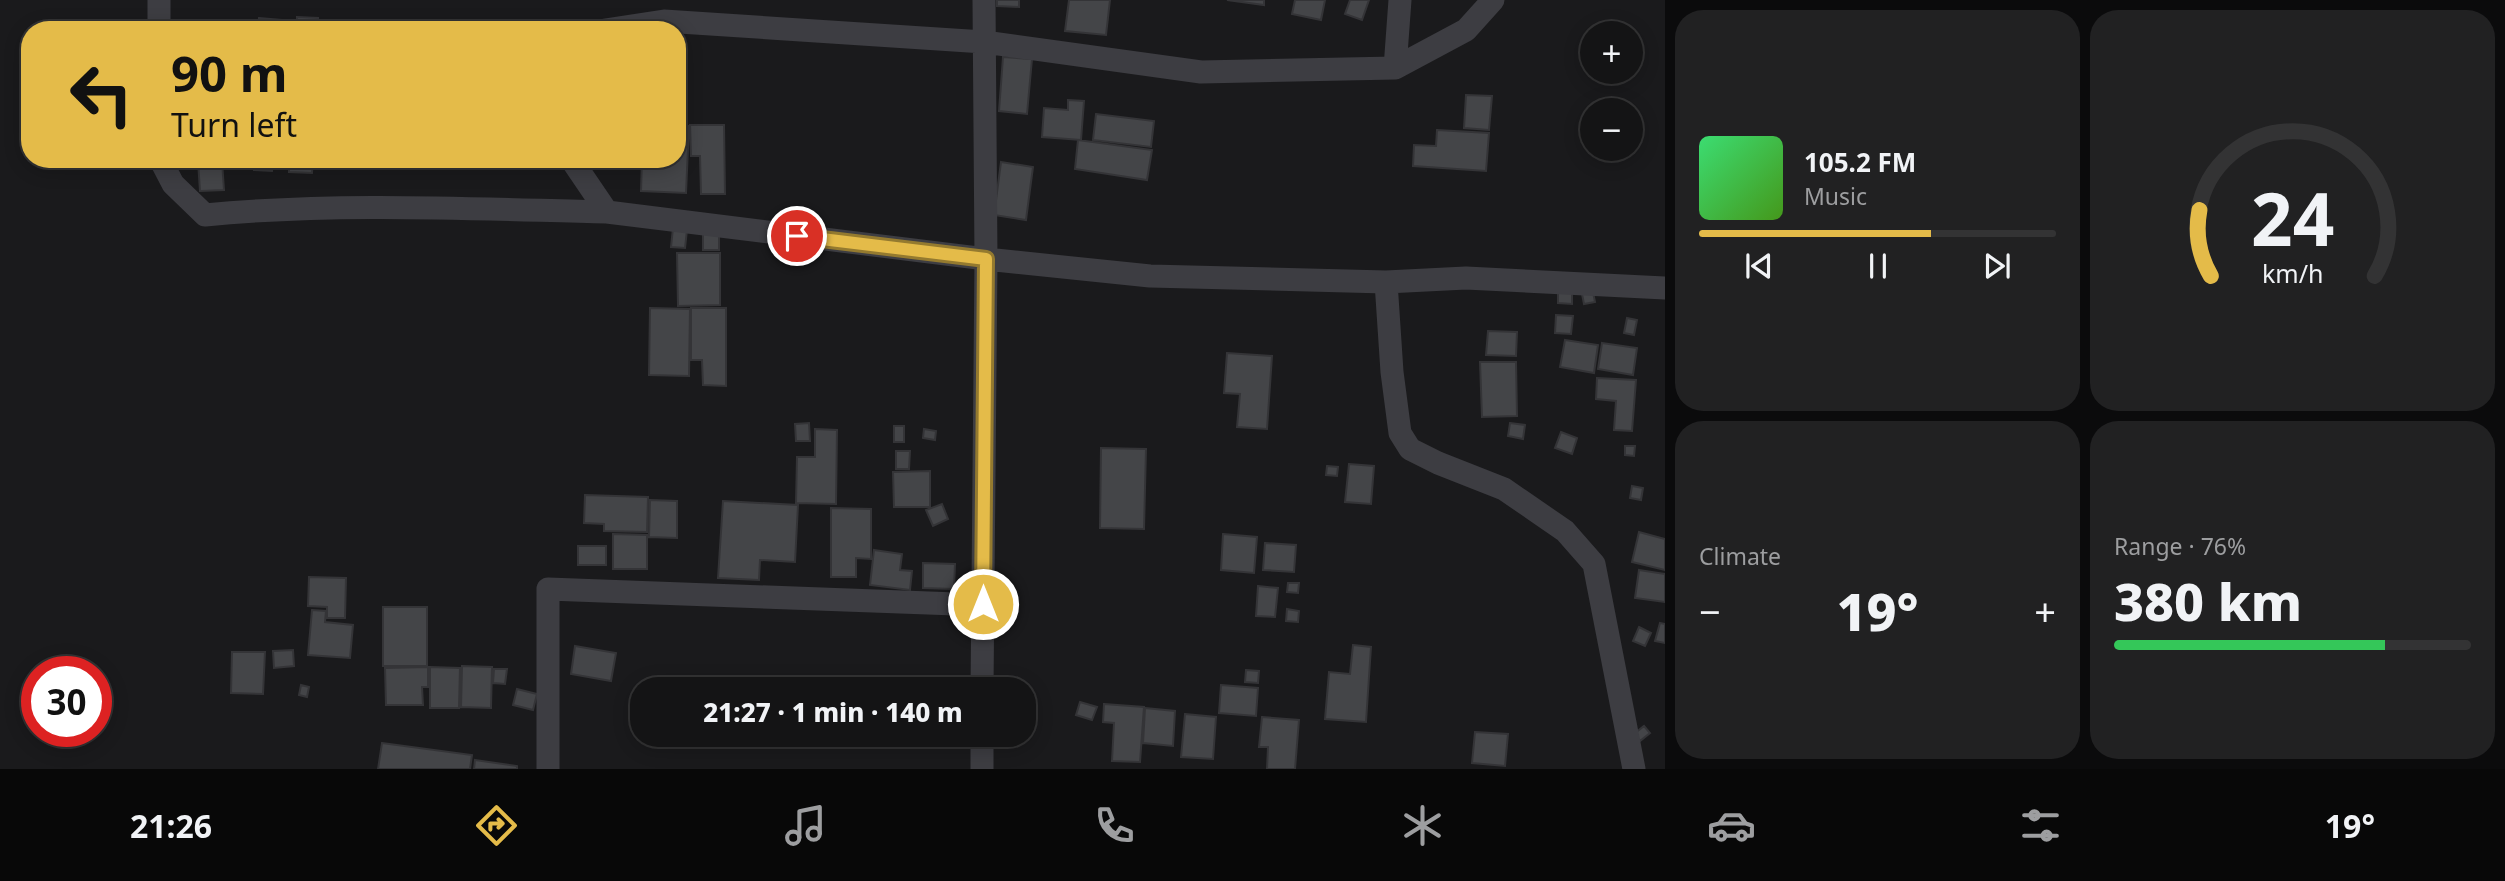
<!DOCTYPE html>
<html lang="en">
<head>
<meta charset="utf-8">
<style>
  body { margin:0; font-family:"Noto Sans",sans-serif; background:#212122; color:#f1f3f6; height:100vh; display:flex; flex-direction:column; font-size:26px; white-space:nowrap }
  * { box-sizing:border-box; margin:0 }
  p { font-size:23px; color:#9d9ea0 }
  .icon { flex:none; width:38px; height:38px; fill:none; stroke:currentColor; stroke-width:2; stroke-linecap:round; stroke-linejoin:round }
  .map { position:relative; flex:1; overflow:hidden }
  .drawer { display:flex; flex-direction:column; gap:10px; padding:10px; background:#0b0b0c; width:840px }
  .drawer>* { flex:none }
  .top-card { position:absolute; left:21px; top:21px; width:665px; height:147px; border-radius:28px; box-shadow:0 4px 18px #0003,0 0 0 2px #333334; background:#e4bb49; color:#111; overflow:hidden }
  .fabs { position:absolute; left:1580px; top:21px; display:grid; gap:14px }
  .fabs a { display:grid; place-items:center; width:63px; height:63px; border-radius:50%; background:#141415; box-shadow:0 4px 18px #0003,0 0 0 2px #333334; font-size:35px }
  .speed { position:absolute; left:21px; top:656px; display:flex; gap:14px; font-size:35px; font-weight:700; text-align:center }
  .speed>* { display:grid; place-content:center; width:91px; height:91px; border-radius:50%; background:#141415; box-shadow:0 4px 18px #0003,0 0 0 2px #333334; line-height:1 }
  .speed .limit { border:10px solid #d22; background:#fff; color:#111 }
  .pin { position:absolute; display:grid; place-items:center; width:60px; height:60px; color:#fff; margin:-30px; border:4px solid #fff; border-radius:50%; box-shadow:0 2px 7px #0007 }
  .me { position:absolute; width:77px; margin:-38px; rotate:0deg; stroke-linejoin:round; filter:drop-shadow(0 0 5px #0008) }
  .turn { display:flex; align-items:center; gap:24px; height:147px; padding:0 35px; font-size:32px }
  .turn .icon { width:91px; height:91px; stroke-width:2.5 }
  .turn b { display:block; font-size:49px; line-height:60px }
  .big { font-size:52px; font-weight:800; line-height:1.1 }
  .drawer .tile { flex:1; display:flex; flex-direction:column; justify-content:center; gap:10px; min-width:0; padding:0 24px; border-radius:28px; background:#212122 }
  .drawer .dial { align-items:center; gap:0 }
  .dial svg { height:182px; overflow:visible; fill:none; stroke:#333334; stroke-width:7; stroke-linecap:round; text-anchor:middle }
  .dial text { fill:#f1f3f6; stroke:none }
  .song { display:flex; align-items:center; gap:21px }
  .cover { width:84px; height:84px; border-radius:10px; background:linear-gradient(135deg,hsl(140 70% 55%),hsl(100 70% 35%)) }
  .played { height:7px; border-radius:4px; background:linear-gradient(90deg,#e4bb49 65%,#333334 65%) }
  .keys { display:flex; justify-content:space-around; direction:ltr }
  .heat { display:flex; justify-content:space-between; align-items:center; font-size:38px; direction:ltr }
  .charge { height:10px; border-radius:5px; background:linear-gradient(90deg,#34c759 76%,#333334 0) }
  .drawer .tiles { flex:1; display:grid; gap:10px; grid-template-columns:repeat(2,1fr) }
  .trip { position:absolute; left:630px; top:677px; width:406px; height:70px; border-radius:28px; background:#141415; box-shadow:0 4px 18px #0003,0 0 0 2px #333334; font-weight:800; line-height:70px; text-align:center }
  .menu { display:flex; height:112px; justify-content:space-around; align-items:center; background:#080808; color:#9d9ea0 }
  .menu .icon { width:49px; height:49px }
  .menu .on { color:#e4bb49 }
  .menu b { font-size:32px; color:#f1f3f6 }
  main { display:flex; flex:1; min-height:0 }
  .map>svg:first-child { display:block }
  .building { fill:#444548; stroke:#343437; stroke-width:2 }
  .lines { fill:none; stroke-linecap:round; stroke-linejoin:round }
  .minor { stroke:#3d3d42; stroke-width:23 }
  .route-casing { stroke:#947a2f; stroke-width:18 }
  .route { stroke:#e4bb49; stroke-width:12 }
</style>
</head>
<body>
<main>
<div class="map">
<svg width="1665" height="769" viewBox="0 0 1665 769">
  <rect width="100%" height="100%" fill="#1a1a1c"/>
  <path class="building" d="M997,0h22v7l-22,-1z
    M1069,0h41l-4,35 -41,-4z
    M1227,0h37v5z
    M1295,0h30l-4,20 -29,-6z
    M1350,0h19l-7,20 -17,-6z
    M297,17l21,1v12h-21z
    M259,18l22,2 -1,10h-22z
    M1003,57l29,2 -5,55 -28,-3z
    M1466,95l26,1 -3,34 -25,-2z
    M1068,100l16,1 -3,39 -39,-3 2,-29 24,2z
    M1096,114l58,7 -3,26 -58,-7z
    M690,125h34l1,69h-24l-1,-38h-9z
    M677,126h12l-3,67 -45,-2 1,-32h35z
    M1437,130l52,3 -3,38 -73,-5 1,-21 22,1z
    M1078,140l74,10 -5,30 -72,-11z
    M254,159h19l-1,12 -18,-1z
    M289,159h24l-1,14 -23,-1z
    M198,161h24l2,29 -24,1z
    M1001,162l32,5 -7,53 -32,-5z
    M673,228l14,2 -2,18 -14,-1z
    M703,232h16v18h-16z
    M677,253h43v52l-42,1z
    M1558,289l14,2v13l-14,-1z
    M1593,292l2,10 -11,2 -2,-10z
    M650,308l40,1 -1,67 -40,-1z
    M691,308h35v78l-23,-1 -1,-25h-11z
    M1556,315l17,1 -2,18 -16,-1z
    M1627,318l10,2 -3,15 -10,-2z
    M1488,331l29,1 -1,24 -30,-1z
    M1565,340l33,5 -4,28 -34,-6z
    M1602,343l35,5 -4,27 -35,-6z
    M1227,353l45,3 -5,73 -30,-2 3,-33 -16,-1z
    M1480,362h36l1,54 -35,1z
    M1597,378l39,2 -4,51 -18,-1 2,-29 -20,-2z
    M809,423l1,18h-14l-1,-17z
    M1510,423l15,2 -2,14 -15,-3z
    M894,426h10v16h-10z
    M815,429l22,1 -1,74 -40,-1 1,-46h18z
    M924,429l12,2 -1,9 -12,-2z
    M1561,432l16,6 -5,16 -17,-6z
    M1625,446h10l-1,10 -9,-1z
    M1101,448l45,1 -2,80 -44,-1z
    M896,451h14l-1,18h-13z
    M1349,464l25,2 -3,38 -26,-2z
    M1327,466l11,1 -1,9 -11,-1z
    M930,471v36h-36l-1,-35z
    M1632,486l11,2 -2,12 -11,-2z
    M585,495l63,2 -1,35 -43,-1v-7l-20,-1z
    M650,500l27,1v37l-28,-1z
    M723,501l75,4 -3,57 -35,-2 -1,20 -41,-2z
    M942,504l6,15 -15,7 -7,-16z
    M831,508l40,1v50l-15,-1v19h-25z
    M1639,532l26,7v31l-33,-8z
    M613,534l34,1v34h-34z
    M1223,534l34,3 -3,36 -33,-3z
    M1265,543l31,2 -2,27 -31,-2z
    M578,546h28v19h-28z
    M874,550l28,4 -2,16 12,1 -2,19 -40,-5z
    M923,563l32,1 -1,25 -31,-1z
    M1639,570l26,4v28l-30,-4z
    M309,577l37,1 -1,40h-18v-11l-19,-1z
    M1288,583h11l-1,10 -11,-1z
    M1258,586l20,2 -3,29 -19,-1z
    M383,607h44v59h-44z
    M1287,609l12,2 -1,11 -12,-1z
    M312,610l14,1 -1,11 28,3 -3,33 -42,-3z
    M1660,623l5,1v19l-10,-2z
    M1639,627l12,6 -6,13 -12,-5z
    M1353,645l18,2 -5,75 -41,-3 4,-47 21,2z
    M575,646l41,7 -5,28 -40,-7z
    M293,650l1,16 -20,2 -1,-17z
    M232,652h33l-2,42 -32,-1z
    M462,666l30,1 -1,41 -30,-1z
    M428,667v20h-6l1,18h-37l-1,-37z
    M430,667l30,1 -1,40h-29z
    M494,669h13l-2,15 -12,-1z
    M1246,670l13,1 -1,12 -13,-1z
    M301,685l8,2 -2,10 -8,-2z
    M1221,685l37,3 -2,28 -37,-3z
    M517,689l20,5 -4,16 -20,-5z
    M1080,702l17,5 -5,13 -16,-5z
    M1104,704l40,3 -4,55 -28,-1 2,-38 -11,-1z
    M1145,708l30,3 -2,35 -30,-3z
    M1185,714l31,3 -3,42 -32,-2z
    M1262,717l37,3 -4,49h-28l1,-22h-9z
    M1644,726l6,7 -10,8 -6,-7z
    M1475,732l33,2 -3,32 -33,-3z
    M382,743l90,12 -2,14h-92z
    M475,760l42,6v3h-43z"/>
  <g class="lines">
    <path class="minor" d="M159,30v-30
      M605,30l59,-9 320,21 217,30 194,-4 71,-38 27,-30
      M1395,68l5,-68
      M160,159l13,25 32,31c133,-13 268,-6 402,-3
      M571,159l36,53 379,47 164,17 236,6 80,-4 199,10
      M1386,282l6,90 8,61 10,16 28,14 66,26 61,42 29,33 40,205
      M982,690l4,-431 -2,-259
      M548,769v-180l435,16
      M982,769v-34"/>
  </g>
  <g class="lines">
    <defs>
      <path id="route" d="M797,236l189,23 -3,345"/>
    </defs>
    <use href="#route" class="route-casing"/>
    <use href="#route" class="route"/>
  </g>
</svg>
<div class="fabs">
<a>+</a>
<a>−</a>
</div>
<div class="speed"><div class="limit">30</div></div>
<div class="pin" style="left:797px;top:236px;background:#d93025"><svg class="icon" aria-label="arrive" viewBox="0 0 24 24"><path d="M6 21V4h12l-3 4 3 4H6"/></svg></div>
<svg class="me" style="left:983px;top:604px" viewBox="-20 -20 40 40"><circle r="17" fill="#e4bb49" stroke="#fff" stroke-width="3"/><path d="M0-11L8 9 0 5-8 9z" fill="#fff"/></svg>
<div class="trip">21:27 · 1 min · 140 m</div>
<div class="top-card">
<div class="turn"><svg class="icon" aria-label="left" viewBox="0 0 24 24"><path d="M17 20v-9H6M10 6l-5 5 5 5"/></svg><div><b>90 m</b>Turn left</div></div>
</div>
</div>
<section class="drawer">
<div class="tiles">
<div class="tile">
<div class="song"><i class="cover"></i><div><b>105.2 FM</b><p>Music</p></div></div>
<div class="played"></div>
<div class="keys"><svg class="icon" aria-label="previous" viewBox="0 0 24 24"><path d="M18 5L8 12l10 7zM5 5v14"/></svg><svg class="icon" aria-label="pause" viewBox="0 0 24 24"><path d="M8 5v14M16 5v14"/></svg><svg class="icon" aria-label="next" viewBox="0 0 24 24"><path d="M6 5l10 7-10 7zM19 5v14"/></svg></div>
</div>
<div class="tile dial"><svg viewBox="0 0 100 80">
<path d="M14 69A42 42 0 1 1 86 69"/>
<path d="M14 69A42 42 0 0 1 9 40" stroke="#e4bb49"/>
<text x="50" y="56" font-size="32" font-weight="700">24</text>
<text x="50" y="72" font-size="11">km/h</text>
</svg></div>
<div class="tile"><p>Climate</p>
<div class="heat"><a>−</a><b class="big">19°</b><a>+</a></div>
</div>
<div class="tile"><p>Range · 76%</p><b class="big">380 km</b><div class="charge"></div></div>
</div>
</section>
</main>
<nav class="menu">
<b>21:26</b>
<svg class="icon on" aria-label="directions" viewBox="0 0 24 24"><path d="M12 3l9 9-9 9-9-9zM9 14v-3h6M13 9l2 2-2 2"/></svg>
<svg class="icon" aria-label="music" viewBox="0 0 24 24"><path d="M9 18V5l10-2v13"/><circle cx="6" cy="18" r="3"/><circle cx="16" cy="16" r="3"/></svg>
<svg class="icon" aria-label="phone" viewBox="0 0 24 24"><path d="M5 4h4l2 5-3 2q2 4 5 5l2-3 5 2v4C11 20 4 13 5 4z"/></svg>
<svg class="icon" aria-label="climate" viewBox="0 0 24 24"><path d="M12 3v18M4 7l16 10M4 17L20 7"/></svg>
<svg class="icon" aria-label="car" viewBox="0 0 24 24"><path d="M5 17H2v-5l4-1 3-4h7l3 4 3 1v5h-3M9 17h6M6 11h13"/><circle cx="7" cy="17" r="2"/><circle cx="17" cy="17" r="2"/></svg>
<svg class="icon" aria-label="filters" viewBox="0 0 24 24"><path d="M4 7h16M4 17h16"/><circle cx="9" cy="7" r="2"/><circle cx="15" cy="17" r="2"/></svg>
<b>19°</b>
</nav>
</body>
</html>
